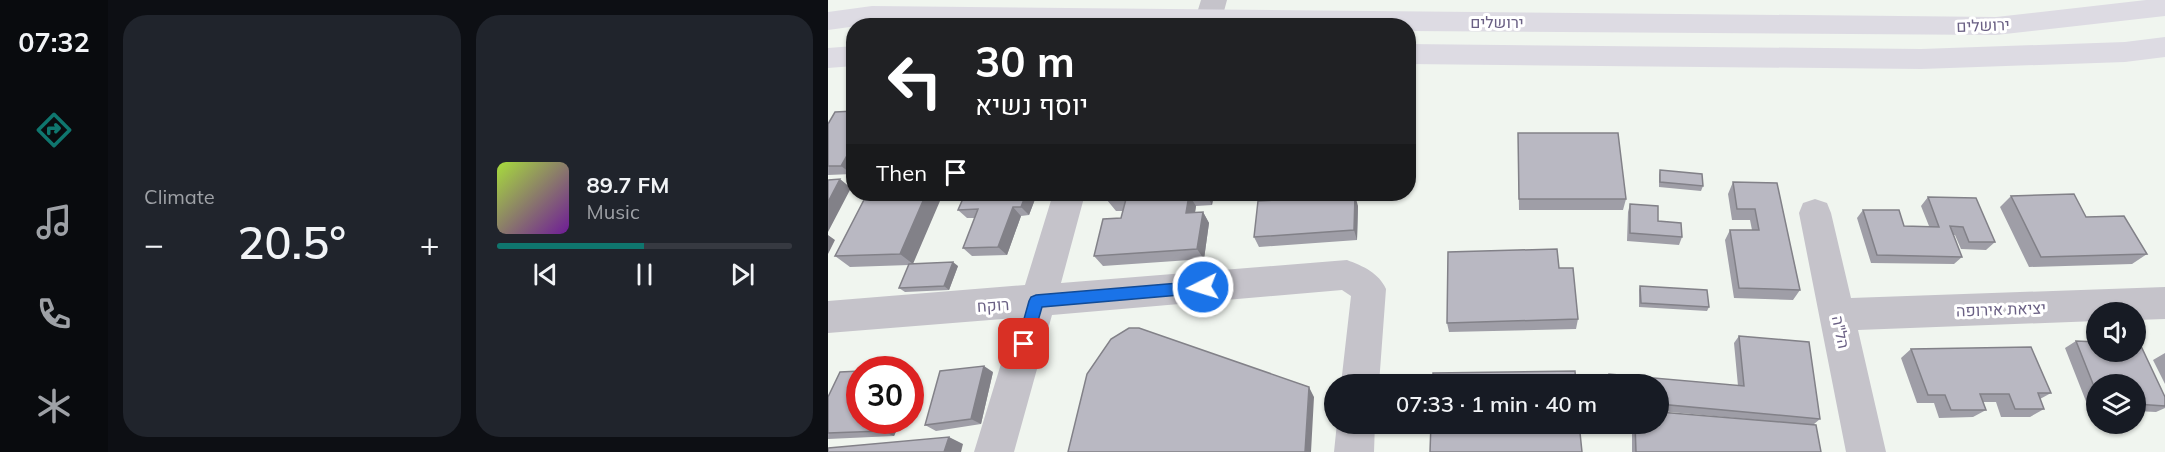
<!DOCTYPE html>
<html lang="en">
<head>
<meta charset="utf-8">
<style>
  body { margin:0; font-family:Mulish,Heebo,sans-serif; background:#20242c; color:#f1f3f6; height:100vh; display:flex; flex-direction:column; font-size:22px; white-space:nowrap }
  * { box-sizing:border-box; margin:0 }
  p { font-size:20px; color:#9ea1a6 }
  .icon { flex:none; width:33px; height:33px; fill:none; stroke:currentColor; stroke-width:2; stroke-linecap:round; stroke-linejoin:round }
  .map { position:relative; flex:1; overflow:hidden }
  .drawer { display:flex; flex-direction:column; gap:15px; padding:15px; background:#0d0f14; width:720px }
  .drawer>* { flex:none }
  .banner { position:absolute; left:18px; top:18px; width:570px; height:183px; border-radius:24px; box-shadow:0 2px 4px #0004; background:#202124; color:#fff; overflow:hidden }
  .tools { position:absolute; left:1258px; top:302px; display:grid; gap:12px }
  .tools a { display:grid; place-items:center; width:60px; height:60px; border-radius:50%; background:#171b24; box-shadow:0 2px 4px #0004; font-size:30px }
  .speed { position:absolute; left:18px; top:356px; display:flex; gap:12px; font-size:30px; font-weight:700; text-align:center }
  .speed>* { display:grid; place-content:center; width:78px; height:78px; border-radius:50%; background:#171b24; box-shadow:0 2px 4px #0004; line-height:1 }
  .speed .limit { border:9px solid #d22; background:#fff; color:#111 }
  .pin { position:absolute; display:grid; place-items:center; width:51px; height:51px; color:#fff; margin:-26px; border-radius:12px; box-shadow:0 3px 9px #0006 }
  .me { position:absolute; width:66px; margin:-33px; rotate:265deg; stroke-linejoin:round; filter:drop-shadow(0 0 4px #0008) }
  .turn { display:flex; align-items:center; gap:21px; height:126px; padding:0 30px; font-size:27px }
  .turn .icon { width:78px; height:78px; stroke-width:2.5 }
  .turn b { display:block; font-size:42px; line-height:51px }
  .then { display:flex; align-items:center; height:57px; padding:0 30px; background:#0003; gap:12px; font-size:22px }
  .big { font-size:45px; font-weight:600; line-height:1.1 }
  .drawer .widget { flex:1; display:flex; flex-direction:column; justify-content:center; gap:9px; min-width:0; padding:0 21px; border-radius:24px; background:#20242c }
  .song { display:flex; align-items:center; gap:18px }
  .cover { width:72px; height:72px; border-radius:9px; background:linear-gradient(135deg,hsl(80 70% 55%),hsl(280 70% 35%)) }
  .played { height:6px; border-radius:3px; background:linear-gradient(90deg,#0f766e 50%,#363941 50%) }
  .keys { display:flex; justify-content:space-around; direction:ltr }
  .heat { display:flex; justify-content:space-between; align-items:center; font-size:33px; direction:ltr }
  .drawer .tiles { flex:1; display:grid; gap:15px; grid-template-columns:repeat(2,1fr) }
  .trip { position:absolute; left:496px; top:374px; width:345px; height:60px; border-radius:30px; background:#171b24; box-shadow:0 2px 4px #0004; font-weight:600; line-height:60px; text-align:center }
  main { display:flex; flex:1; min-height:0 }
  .tabs { display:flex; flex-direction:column; width:108px; justify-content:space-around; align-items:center; background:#090b0e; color:#9ea1a6 }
  .tabs .icon { width:42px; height:42px }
  .tabs .active { color:#0f766e }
  .tabs b { font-size:27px; color:#f1f3f6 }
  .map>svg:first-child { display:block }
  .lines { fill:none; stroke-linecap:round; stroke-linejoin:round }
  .street { fill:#c5c3ca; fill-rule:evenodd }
  .highway { fill:#dddbe3; fill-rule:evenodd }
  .wall { fill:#9f9ea7 }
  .shaded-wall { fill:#828188 }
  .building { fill:#b9b8c2; stroke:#828188; stroke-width:1.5 }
  .route { fill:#1a73e8; stroke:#114b97; stroke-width:1.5 }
  .labels { text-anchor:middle; stroke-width:6; stroke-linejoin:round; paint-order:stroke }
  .street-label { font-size:16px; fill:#6a6084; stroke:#fff }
</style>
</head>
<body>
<main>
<nav class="tabs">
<b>07:32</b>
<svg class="icon active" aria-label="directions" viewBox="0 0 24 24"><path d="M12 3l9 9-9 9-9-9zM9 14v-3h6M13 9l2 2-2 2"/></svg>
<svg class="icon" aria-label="music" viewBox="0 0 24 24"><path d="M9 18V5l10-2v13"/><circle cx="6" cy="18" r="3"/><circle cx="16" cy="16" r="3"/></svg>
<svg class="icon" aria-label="phone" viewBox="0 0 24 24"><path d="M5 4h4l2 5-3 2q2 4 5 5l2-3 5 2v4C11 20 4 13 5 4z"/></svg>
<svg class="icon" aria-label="climate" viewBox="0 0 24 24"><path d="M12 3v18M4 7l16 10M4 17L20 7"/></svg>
</nav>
<section class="drawer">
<div class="tiles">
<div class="widget"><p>Climate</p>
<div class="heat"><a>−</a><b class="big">20.5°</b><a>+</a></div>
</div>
<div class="widget">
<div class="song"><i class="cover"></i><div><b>89.7 FM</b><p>Music</p></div></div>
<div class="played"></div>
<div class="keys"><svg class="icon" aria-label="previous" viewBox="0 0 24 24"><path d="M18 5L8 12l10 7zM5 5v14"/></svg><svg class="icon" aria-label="pause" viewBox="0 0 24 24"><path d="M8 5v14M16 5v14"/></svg><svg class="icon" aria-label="next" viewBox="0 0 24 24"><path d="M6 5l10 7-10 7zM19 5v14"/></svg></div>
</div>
</div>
</section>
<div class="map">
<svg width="1337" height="452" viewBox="0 0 1337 452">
  <rect width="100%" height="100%" fill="#f0f5ef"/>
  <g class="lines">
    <path class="street" d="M373,0h26l-7,26h-27z
      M225,194h32l-24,89 286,-23c16,6 32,13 39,29l-7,95h-38l10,-88 -9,-6 -290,25 -38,137h-40l41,-134 -187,15v-32l197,-16z
      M987,199l12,4 4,10 20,85 314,-11v32l-29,1v-8h-39v9l-239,9 28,122h-40l-47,-239 4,-10z
      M509,423h38l-1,29h-40z"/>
    <path class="highway" d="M1318,0h19v16l-169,19 -588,-4v-5l-536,-2 -44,6v-18l44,-6 1124,11z
      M1337,37v20l-40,5 -204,7 -513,-5v-20l513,5 204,-7z
      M26,46v20l-26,2v-20z"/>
  </g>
  <path class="wall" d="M0,124l24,50 -24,1z
    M690,133l108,66 -3,11h-104z
    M832,170l43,16 -2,5 -42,-4v-12z
    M905,182l44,1 23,107 -7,10 -59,-2 -9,-58 5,-10h22l-2,-10h-18l-4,-26z
    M39,194l46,70 45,2 -9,24 -44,2 -6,-4 10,-23 -59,2 -15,-11z
    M137,194h72l-8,21 -8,1 -14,39 -35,1 -9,-8 12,-30h-8l-9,-8z
    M281,194h105l-2,11 -16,1 -1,7 8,-1 6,11 -5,36 -101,7 -9,-10 27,-38 2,-7h-7l-9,-11z
    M436,194h79v2l15,10 -1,34 -98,7 -5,-10 22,-37v-6z
    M1183,196l75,21 61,37 -15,10 -103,3 -29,-60z
    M1100,197l67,45 -9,8 -25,-1 -6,-14h-2l9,22 -8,7 -83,-1 -14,-45 6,-8 41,16h25l-8,-20z
    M802,204l52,33 -3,8 -52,-4 1,-29z
    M731,268l19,51 -2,10 -127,3 -2,-9z
    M812,286l69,21 -2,4 -68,-4v-17z
    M911,336l81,83 -6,5 7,28h-189v-29l125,-3 -98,-9v-27h-52l2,-10 129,12 -4,-43z
    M1248,341l89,56v11l-9,4 -20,-1v-27h-39v25h-8l-24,-61z
    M1083,349l140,44 -11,6 4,10 -14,8h-29l-5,-15h-13l3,8 -13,7 -34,1 -5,-15h-17l-16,-45z
    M1337,353v31l-12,-24z
    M165,372l-12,52 -45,7 -11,-6z
    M0,397l32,23h41l-7,16 -66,3z"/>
  <path class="shaded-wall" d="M26,143v28l-2,3 -11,-8z
    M12,179l11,9 -23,44v-30z
    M98,194h17l-30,70 -13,-10z
    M198,194h11l-8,21 -8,-8z
    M378,194h8l-2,11z
    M361,195l7,11 -3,18 -7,-11z
    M527,195l3,11 -1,34 -3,-10z
    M185,207l8,9 -14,39 -9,-8z
    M375,212l6,11 -5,36 -7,-10z
    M0,235l7,5 -7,14z
    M125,262l5,4 -9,24 -5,-4z
    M156,366l9,6 -12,52 -10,-5z
    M481,387l5,10 -3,55h-6z
    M58,420h15l-7,16 -12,-5z
    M121,437l14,7 -2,8h-17z"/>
  <path class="building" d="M26,111v32l-13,23h-13v-42l7,-12z
    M690,133h100l8,66h-107z
    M832,170l42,4 1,12 -43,-4z
    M12,179l-12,23v-22z
    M905,182l44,1 23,107 -61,-2 -9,-58h29l-4,-21h-18z
    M39,194h59l-26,60 -65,2z
    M137,194h61l-5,13h-8l-15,40 -35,1 15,-39 -20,1z
    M281,194h97l-17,1 -3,18 17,-1 -6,37 -103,7 9,-37 18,-1 5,-19 -19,1z
    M448,194h63v2l16,-1 -1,35 -100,7 4,-36 18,-1z
    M1246,194l12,23 38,-1 23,38 -106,3 -30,-61z
    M1100,197l48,1 19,44h-26l-6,-15 -13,-1 12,31 -85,-2 -14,-45h36l5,16 35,1z
    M802,204l28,2v15l23,2 1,14 -52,-4z
    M729,249l2,19h14l5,51 -131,4 1,-71z
    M125,262l-9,24 -45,2 10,-24z
    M812,286l67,4 2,17 -68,-4z
    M301,328h10l170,59 -4,65h-237l19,-78 24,-35z
    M911,336l70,6 11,77 -161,-15v-20h-50v-10l135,12z
    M1248,341l21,1v9h39v-7h4l25,53v9l-29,-2v-20h-39v10z
    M1203,347l20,46h-13l6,16h-29l-6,-15h-29l6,16h-35l-6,-15h-17l-17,-46z
    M156,366l-13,53 -46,6 15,-54z
    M32,371v49h26l-4,11 -54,2v-36l12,-25z
    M747,371l1,13h-143v-11z
    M831,412l157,13 5,27h-185l-1,-29h24z
    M603,423h148l3,29h-152z
    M121,437l-5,15h-116v-4z"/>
  <path class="route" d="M375,281l6,2 2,4 -2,5 -6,1 -161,14 -12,42 -6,2 -5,-2 -2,-5 12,-43 2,-4 5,-2z"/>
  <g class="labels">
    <g class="street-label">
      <text x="669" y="28">ירושלים</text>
      <text transform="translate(1155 25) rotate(-2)" y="6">ירושלים</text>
      <text transform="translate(165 305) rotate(-4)" y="6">רוקח</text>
      <text transform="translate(1173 309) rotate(-2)" y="6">יציאת אירופה</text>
      <text transform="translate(1013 332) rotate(78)" y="6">הל"ה</text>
    </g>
  </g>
</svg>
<div class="tools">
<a><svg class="icon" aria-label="sound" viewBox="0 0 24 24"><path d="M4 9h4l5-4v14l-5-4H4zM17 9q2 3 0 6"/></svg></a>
<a><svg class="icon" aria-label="layers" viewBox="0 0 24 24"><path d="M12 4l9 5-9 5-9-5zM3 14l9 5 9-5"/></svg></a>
</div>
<div class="speed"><div class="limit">30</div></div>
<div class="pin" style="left:196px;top:344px;background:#d93025"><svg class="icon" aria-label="arrive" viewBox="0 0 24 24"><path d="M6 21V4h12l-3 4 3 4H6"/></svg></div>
<svg class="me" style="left:375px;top:287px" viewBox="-20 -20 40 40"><circle r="17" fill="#1a73e8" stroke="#fff" stroke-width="3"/><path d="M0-11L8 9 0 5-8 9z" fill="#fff"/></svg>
<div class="trip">07:33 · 1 min · 40 m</div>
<div class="banner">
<div class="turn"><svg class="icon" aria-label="left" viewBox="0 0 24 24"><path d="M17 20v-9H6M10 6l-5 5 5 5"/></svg><div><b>30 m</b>יוסף נשיא</div></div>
<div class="then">Then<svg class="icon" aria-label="arrive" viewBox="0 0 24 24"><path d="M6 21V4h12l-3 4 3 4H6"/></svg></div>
</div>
</div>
</main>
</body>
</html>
